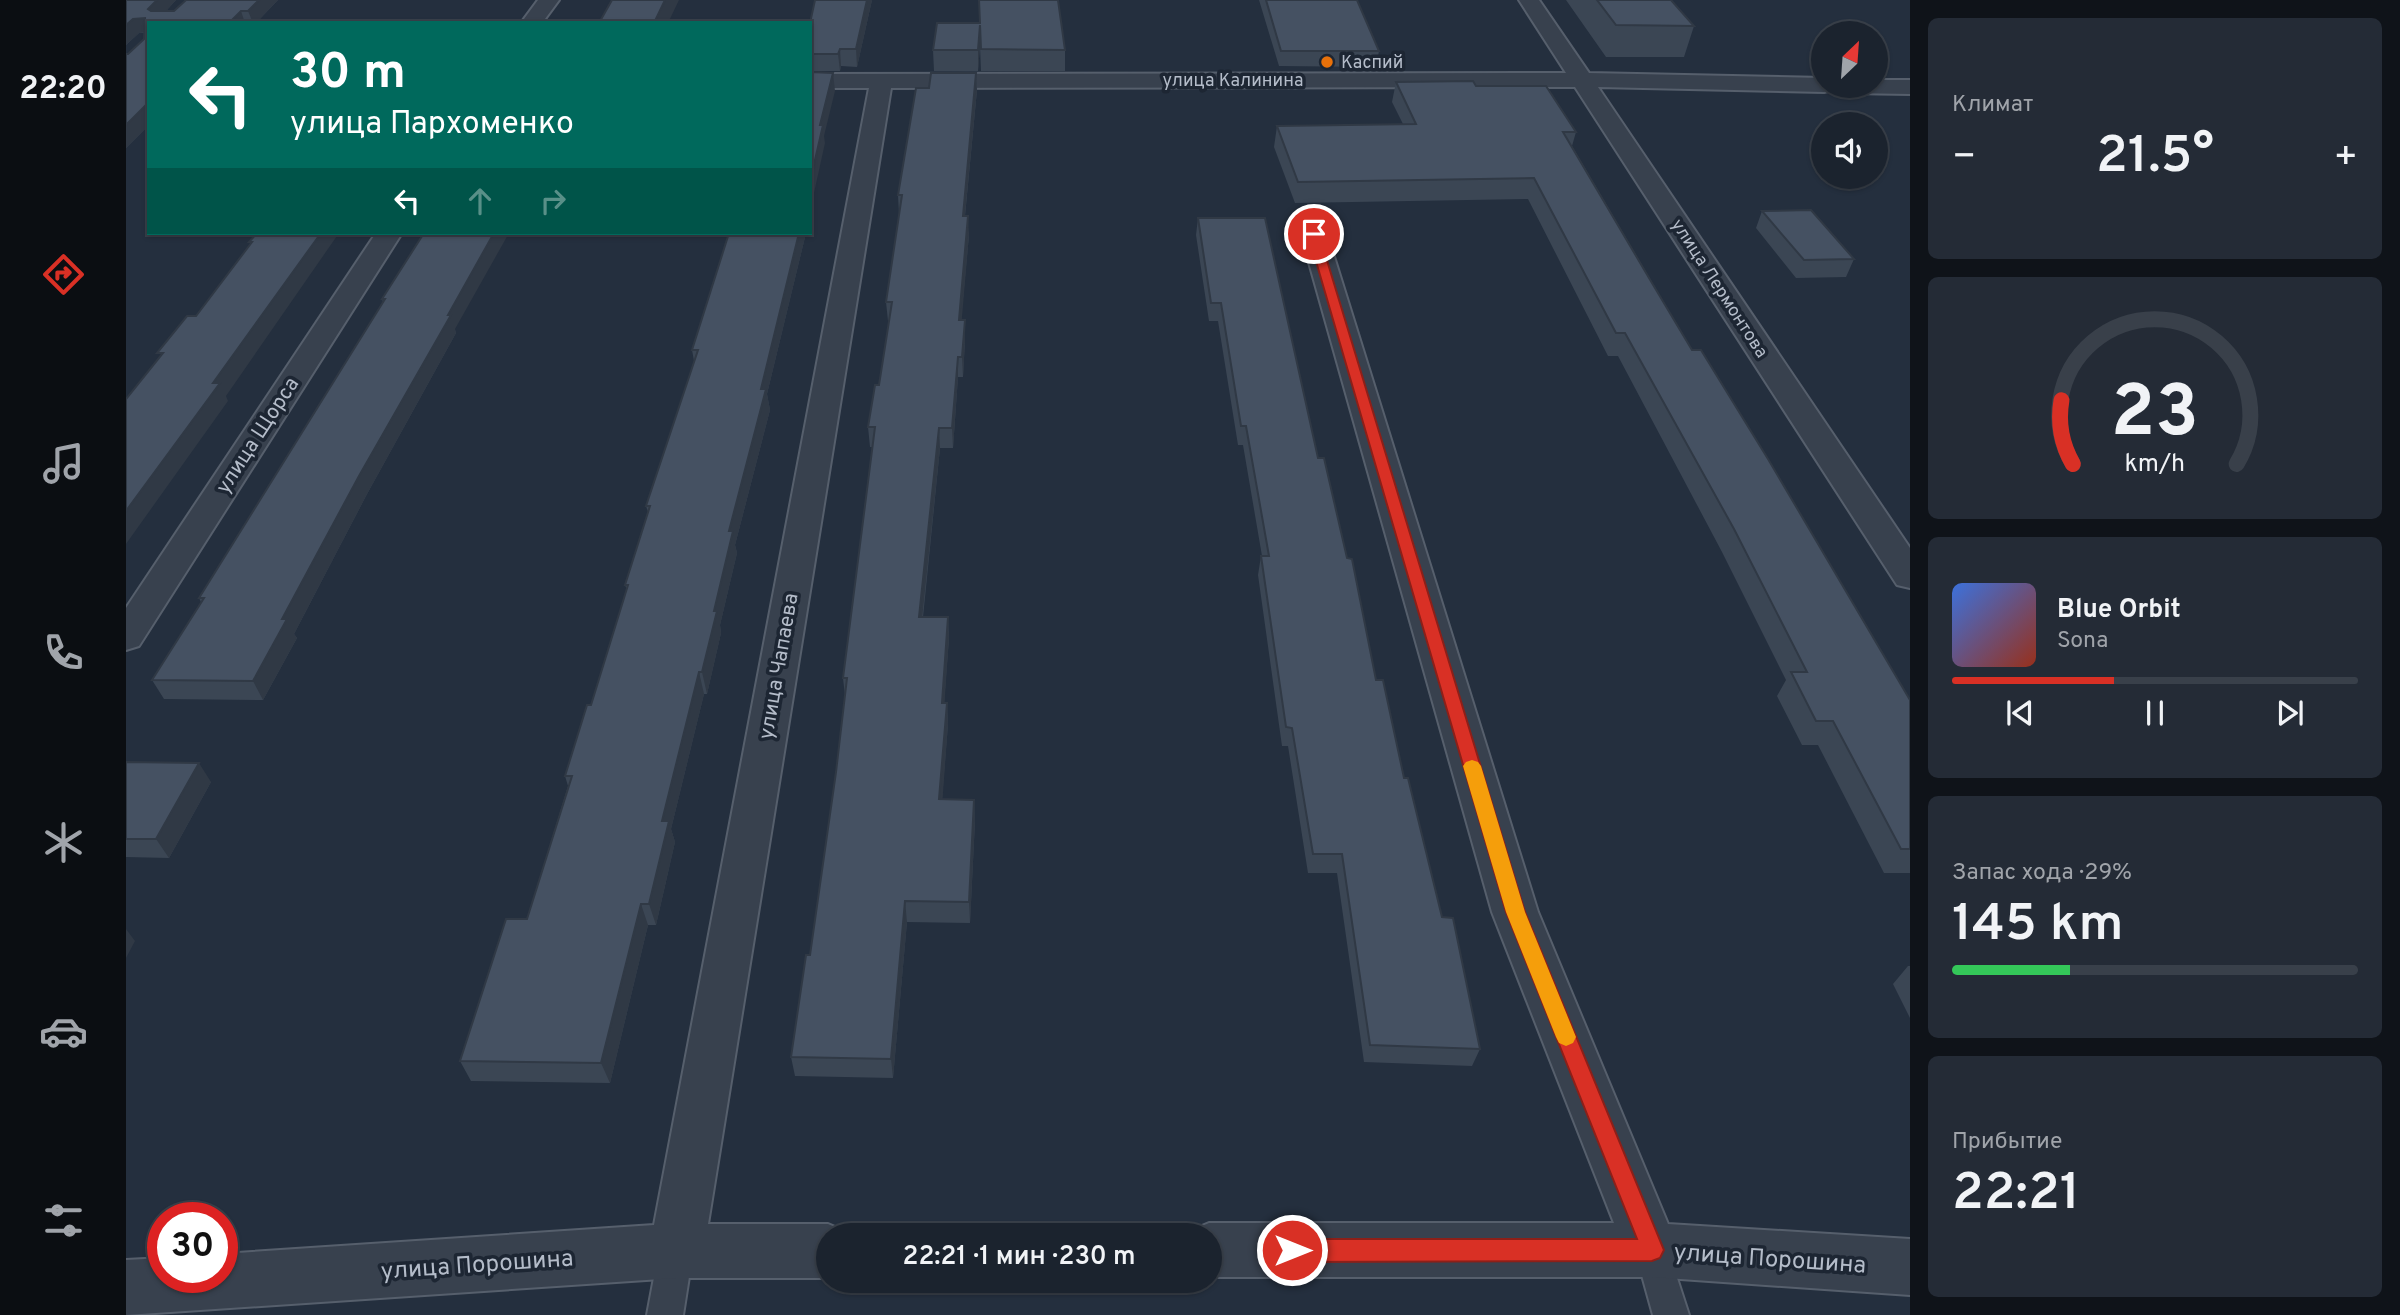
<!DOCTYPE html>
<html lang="ru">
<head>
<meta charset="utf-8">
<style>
  body { margin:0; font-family:Overpass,sans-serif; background:#242b36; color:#f1f3f6; height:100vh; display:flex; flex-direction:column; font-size:26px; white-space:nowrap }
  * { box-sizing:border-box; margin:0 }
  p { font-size:23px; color:#a0a4aa }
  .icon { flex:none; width:38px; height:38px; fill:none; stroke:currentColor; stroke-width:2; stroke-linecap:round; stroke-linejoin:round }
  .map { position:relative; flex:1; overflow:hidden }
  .drawer { display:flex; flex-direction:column; gap:18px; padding:18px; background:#0f1319; width:490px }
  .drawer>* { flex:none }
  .top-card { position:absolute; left:21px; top:21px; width:665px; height:214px; border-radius:0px; box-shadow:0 2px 5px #0004,0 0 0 2px #39404a; background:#00695c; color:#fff; overflow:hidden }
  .needle { width:46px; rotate:25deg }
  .controls { position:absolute; left:1685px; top:21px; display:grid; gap:14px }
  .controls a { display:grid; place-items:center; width:77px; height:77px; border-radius:50%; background:#1b232e; box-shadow:0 2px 5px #0004,0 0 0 2px #39404a; font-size:35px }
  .speed { position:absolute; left:21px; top:1202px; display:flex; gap:14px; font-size:35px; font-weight:700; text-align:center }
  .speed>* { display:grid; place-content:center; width:91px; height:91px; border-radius:50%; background:#1b232e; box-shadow:0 2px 5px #0004,0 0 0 2px #39404a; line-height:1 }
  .speed .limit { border:10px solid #d22; background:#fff; color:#111 }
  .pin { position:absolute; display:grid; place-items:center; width:60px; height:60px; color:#fff; margin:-30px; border:4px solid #fff; border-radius:50%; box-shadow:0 2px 7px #0007 }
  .me { position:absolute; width:77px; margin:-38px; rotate:90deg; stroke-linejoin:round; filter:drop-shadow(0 0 5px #0008) }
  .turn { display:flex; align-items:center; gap:24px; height:147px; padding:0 28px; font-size:32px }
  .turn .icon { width:91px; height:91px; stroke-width:2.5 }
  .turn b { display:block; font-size:49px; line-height:60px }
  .lanes { display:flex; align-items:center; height:66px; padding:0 28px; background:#0003; justify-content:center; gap:35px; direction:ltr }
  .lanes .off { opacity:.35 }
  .big { font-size:52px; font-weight:600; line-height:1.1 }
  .drawer .card { flex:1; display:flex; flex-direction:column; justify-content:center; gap:10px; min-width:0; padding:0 24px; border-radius:10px; background:#242b36 }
  .drawer .dial { align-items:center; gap:0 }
  .dial svg { height:182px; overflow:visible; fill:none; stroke:#39404a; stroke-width:7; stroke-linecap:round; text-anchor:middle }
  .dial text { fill:#f1f3f6; stroke:none }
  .song { display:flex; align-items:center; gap:21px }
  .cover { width:84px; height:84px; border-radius:10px; background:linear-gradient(135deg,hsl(220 70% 55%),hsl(10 70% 35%)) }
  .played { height:7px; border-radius:4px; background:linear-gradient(90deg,#d93025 40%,#39404a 40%) }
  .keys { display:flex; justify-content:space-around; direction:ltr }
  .heat { display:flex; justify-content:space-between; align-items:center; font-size:38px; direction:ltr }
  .charge { height:10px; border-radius:5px; background:linear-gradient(90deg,#34c759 29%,#39404a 0) }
  .trip { position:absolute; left:690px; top:1223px; width:406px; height:70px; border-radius:35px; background:#1b232e; box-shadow:0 2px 5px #0004,0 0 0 2px #39404a; font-weight:600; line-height:70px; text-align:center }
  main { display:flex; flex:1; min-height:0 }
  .tabs { display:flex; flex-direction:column; width:126px; justify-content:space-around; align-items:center; background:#0b0e12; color:#a0a4aa }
  .tabs .icon { width:49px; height:49px }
  .tabs .on { color:#d93025 }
  .tabs b { font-size:32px; color:#f1f3f6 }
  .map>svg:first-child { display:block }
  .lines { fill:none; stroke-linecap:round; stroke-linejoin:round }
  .service-casing { stroke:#565f6c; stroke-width:4 }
  .minor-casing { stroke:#565f6c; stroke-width:4 }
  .service { fill:#38414e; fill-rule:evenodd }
  .minor { fill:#38414e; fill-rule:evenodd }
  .wall { fill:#3b4654 }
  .shaded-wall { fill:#303945 }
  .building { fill:#455162; stroke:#303945; stroke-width:2 }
  .route { fill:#d93025; stroke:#8d1f18; stroke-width:2 }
  .slow { fill:#f59e0b }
  .food-dot { fill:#e8710a; stroke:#1d2633; stroke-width:2.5 }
  .labels { text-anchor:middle; stroke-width:7; stroke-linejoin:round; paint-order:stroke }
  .far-poi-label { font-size:18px; fill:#b4bcc9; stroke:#1d2633; text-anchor:start }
  .far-street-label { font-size:18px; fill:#b4bcc9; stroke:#1d2633 }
  .street-label { font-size:21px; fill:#b4bcc9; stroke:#1d2633 }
  .near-street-label { font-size:24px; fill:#b4bcc9; stroke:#1d2633 }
</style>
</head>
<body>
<main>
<nav class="tabs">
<b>22:20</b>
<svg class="icon on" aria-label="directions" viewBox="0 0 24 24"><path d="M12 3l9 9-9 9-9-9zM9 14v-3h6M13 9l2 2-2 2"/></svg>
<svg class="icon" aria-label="music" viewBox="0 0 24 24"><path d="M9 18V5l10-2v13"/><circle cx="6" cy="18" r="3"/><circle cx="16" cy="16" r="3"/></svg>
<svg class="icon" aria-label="phone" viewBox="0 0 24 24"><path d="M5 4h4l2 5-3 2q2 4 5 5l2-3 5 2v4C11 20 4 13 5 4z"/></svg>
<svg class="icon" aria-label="climate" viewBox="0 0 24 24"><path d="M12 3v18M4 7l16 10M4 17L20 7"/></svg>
<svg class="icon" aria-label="car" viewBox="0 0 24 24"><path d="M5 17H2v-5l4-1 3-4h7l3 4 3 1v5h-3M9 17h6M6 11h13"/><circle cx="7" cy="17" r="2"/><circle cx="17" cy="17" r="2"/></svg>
<svg class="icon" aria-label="filters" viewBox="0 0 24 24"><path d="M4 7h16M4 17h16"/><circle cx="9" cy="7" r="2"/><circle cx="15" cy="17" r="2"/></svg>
</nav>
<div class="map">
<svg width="1784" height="1315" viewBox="0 0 1784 1315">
  <rect width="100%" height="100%" fill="#242f3e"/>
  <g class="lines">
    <defs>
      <path id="service" d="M1526,1233l12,5 25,77h-36l-18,-65 5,-12z
        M550,1234l12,5 5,12 -10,64h-36l12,-64 5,-12z"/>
      <path id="minor" d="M412,0h21l-17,23h-21z
        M1393,0h20l50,73 235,5v8h11l-3,4 -8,2 -226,-5 312,461v40l-13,-3 -322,-498 -684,1 -183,1136h120l19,8 2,4h-21v42h-152l-550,37v-55l37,-2v20h59v-24l432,-29 215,-1137h-59v-14l756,-1z
        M1750,80h34v14l-62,-1 -8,-2 -3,-5h39z
        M1188,226l10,2 3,6 211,678 130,312 242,15v56l-258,-18h-443v-41h-21l2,-5 19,-8h405l-122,-311 -191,-678 3,-6z
        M250,233h26l-263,413 -13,4v-42z"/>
    </defs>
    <use href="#service" class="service-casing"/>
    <use href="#minor" class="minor-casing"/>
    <use href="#service" class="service"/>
    <use href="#minor" class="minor"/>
  </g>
  <path class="wall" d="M0,0h50l-10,11 112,-11 -22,23h-107v102l-23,23 2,-94 16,-15 1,-6h-6l-13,12z
    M746,0l-15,67 -16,-1 -1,5h-30v-48z
    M1133,0h98l22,51 -3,16 -97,-1z
    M1440,0h105l23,26 -10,31h-78z
    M811,23l128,27v21h-84l-1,-25 -2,25h-44l-1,-21z
    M850,73l1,17 -12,126 4,19 -8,85h4v20l-2,37h-5l-5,71h-13l-17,169h25l1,21 -5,65h3l1,21 -6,75 32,1 1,21 -5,102 -63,-1 -14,156 -98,-2 -4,-19 19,-102 26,-183 9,-76 -2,-18 29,-231h-2l-2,-20 11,-42 10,-64h-1l-2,-19 13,-88 -1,-19 31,-107z
    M1270,82l80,4 100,46 -4,14 120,204 218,350v173h-26l-66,-128h-16l-25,-49 9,-16 -64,-128 -104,-196h-10l-80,-157 -233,4 -21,-56 3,-21 126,-2 -11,-22z
    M1636,211l92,48 -8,18 -50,1 -40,-50z
    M1072,218l120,240 29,100 29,122 66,237 38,132 -8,17 -108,-4 -27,-189h-29l-20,-127h-6l-24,-171 3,-19h1l-19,-111h-5l-20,-124h-9l-13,-86z
    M298,233l32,100 -89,161 -73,140 3,4 -34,62 -99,-1 -12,-19 49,-78 -2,-4 184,-296 -1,-3z
    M603,233h77l-39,161 3,16 -35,135 2,8 -17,72 1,8 -14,61h-3l-33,135 4,13 -19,83h-8l-38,158 -139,-2 -11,-20 67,-142 41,-133 -3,-10 26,-71 36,-115 -2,-5 23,-73 -2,-6 48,-145 -2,-11z
    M0,762l85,20 -42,76 -43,-1z
    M1782,966h2v52l-17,-34z"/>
  <path class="shaded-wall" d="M31,0h19l-21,23 -7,-14z
    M133,0h19l-22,23h-3l-5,-12z
    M539,0h14l-11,23h-14z
    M741,0h5l-15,67 -1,-18z
    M115,11l4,12h-16z
    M19,18l4,14 -10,1 -13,12v-20l7,-6z
    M854,25v21l-2,25v-21z
    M714,49l1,17 -1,5 -2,-17z
    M707,73l2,18 -11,45 1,7 -15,68v-29l10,-57z
    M850,73l1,17 -14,145v-19z
    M23,102v23l-23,23v-23z
    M842,216l1,19 -9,105 -1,-20z
    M195,233h18l-113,163 2,5 -102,143v-33l87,-128z
    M368,233h15l-54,96 1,4 -89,161 -73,140 3,4 -34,62 -10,-19 29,-62 77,-143z
    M673,233h7l-39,161 3,16 -35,135 2,8 -17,72 1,8 -14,61 -5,-22 12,-61 15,-80 32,-142z
    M839,320v20l-2,37 -1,-20z
    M832,357v20l-5,71 -1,-20z
    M813,428l1,20 -20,190 -1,-21z
    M822,617l1,21 -6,86 -1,-21z
    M573,672l5,22 -33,135 4,13 -19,83 -7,-21 13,-83z
    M821,703l1,21 -7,96 -2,-21z
    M73,763l12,19 -42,76 -13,-19z
    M848,800l1,21 -5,102 -1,-21z
    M779,901l2,21 -14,156 -2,-19z
    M515,904l7,21 -38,158 -9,-20z
    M0,929l9,12 -9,17z"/>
  <path class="building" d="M0,0h31l-9,9 3,2h23l12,-11h73l-11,11h-7l-12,12h-80v79l-23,23v-71h2l16,-15 1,-21 -12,1 -7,6z
    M486,0h53l-11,23h-55z
    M689,0h52l-11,49h-16l-2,5h-28v-31z
    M853,0h79l7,50 -84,-1 -1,-24 -2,25h-45l4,-27h43z
    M1140,0h91l22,51h-98z
    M1471,0h74l23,26 -78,-1z
    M684,72l23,1 -13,52h3l-13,57z
    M805,73h45l-13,143h5l-9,104h6l-3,37h-4l-6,71h-13l-20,189h29l-6,86h5l-8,96 35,1 -5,102 -64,-1 -14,158 -100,-2 15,-102h4l26,-183 11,-94h-4l32,-251h-7l7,-42h4l13,-83h-6l16,-107h-4l18,-107h13z
    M1347,81l3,5h70l30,46h-13l89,151 40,67h9l67,109 142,241v149h-9l-68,-128h-17l-25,-49h16l-73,-143 -109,-196h-9l-82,-155 -236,4 -21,-56 139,-2 -20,-42z
    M1685,210l43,49 -50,1 -42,-49z
    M1072,218h67l53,240h6l23,100 5,1 24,121h7l21,98h4l34,139 11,1 27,131 -110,-4 -28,-191h-29l-21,-126 -6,-1 -25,-171h8l-23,-130h-5l-20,-123h-10z
    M131,233h64l-108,150h7l-94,128v-112l37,-46h-6l30,-37h9l56,-74h-3z
    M298,233h70l-46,82h3l-92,161 -77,143h5l-34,62 -101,-1 52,-82h-5l186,-299h-3z
    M603,233h70l-38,156h5l-37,142h4l-19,80h3l-15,61h-3l-37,149h7l-20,83h-8l-40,159 -141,-2 46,-142h21l45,-143h-7l22,-71h4l37,-120h-3l25,-79h-4l52,-156h-6z
    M0,762l73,1 -43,76h-30z"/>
  <path class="route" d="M1188,231l5,3 206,678 139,338 -4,8 -8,3 -360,1 -8,-4 -3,-8 3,-8 8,-3h345l-131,-327 -198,-678z"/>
  <path class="slow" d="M1346,760l6,2 3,4 44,146 51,125 -3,6 -7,3 -7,-3 -3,-6 -50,-125 -43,-146 3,-4z"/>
  <circle class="food-dot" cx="1201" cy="62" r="7"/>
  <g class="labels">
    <g class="far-poi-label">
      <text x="1215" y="68">Каспий</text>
    </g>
    <g class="far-street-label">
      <text x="1107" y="86">улица Калинина</text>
      <text transform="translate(1594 288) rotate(57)" y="6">улица Лермонтова</text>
    </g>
    <g class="street-label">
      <text transform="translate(131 435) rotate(-57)" y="7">улица Щорса</text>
      <text transform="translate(652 666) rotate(-80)" y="7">улица Чапаева</text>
    </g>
    <g class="near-street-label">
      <text transform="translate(1644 1258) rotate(4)" y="8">улица Порошина</text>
      <text transform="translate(351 1264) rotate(-4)" y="8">улица Порошина</text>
    </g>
  </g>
</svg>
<div class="controls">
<a><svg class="needle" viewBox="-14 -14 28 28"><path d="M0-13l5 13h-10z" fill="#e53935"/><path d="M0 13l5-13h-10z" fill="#a0a4aa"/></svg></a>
<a><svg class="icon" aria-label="sound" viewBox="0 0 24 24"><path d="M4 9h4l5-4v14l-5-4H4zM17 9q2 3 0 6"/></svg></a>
</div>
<div class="speed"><div class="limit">30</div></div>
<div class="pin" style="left:1188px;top:234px;background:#d93025"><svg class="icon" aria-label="arrive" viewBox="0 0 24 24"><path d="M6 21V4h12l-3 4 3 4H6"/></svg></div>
<svg class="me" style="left:1166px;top:1250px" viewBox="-20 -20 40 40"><circle r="17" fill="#d93025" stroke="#fff" stroke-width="3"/><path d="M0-11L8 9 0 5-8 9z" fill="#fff"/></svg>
<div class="trip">22:21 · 1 мин · 230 m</div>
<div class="top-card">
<div class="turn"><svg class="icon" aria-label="left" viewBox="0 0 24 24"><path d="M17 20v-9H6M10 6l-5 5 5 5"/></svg><div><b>30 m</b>улица Пархоменко</div></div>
<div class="lanes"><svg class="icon" aria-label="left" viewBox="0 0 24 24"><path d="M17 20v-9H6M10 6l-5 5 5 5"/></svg><svg class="icon off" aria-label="ahead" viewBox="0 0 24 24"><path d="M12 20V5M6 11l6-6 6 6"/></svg><svg class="icon off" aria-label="right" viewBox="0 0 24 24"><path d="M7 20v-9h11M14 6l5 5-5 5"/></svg></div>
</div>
</div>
<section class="drawer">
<div class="card"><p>Климат</p>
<div class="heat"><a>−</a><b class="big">21.5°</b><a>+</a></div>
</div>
<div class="card dial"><svg viewBox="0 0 100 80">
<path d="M14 69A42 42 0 1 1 86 69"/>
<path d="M14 69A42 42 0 0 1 9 41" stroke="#d93025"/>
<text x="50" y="56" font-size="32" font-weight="700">23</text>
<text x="50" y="72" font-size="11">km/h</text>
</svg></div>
<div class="card">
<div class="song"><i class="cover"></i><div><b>Blue Orbit</b><p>Sona</p></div></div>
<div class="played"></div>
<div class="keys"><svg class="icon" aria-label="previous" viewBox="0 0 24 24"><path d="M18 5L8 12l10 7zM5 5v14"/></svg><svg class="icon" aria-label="pause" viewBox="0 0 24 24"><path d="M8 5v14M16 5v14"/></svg><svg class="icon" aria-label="next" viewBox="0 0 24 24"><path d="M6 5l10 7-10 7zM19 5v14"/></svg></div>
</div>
<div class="card"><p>Запас хода · 29%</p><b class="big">145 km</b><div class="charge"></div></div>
<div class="card"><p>Прибытие</p><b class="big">22:21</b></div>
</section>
</main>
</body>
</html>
